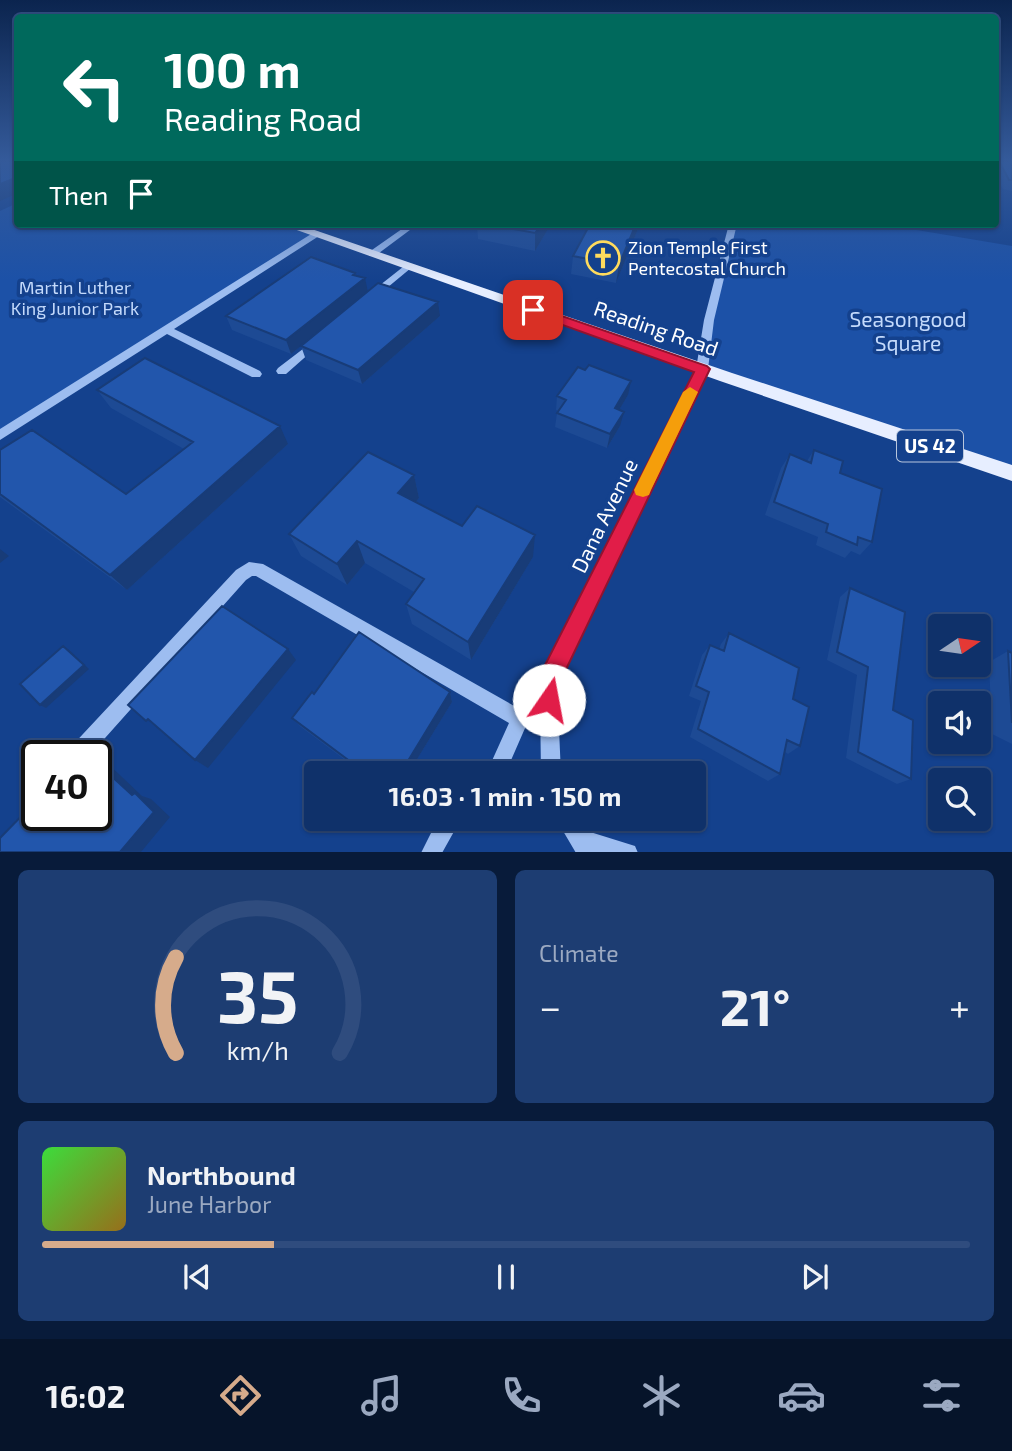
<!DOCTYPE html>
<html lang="en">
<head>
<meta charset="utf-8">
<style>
  body { margin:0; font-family:"Exo 2",sans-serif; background:#1d3d72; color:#f1f3f6; height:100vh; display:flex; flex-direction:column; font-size:26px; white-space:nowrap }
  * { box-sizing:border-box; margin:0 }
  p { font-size:23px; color:#9ba9c1 }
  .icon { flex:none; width:38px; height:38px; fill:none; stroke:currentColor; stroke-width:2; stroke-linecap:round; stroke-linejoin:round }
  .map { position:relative; height:852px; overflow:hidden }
  .sheet { display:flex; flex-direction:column; gap:18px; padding:18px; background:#081b3a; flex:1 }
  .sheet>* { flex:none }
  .top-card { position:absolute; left:14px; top:14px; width:985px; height:214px; border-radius:7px; box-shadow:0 2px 5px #0004,0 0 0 2px #2f4c7e; background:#00695c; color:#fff; overflow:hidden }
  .needle { width:46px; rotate:77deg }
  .controls { position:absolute; left:928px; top:614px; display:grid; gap:14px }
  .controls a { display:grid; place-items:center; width:63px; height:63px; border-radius:7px; background:#0f316a; box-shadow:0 2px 5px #0004,0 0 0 2px #2f4c7e; font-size:35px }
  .speed { position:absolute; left:21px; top:740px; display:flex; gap:14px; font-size:35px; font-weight:700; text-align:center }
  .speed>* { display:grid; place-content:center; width:91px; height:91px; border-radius:50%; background:#0f316a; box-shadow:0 2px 5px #0004,0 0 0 2px #2f4c7e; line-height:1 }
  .speed .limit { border:4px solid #111; border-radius:10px; background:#fff; color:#111 }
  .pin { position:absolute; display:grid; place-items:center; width:60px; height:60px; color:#fff; margin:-30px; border-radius:14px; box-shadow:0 4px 10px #0006 }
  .me { position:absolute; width:77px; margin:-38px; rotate:12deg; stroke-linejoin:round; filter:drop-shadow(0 0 5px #0008) }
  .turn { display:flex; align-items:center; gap:24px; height:147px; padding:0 35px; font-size:32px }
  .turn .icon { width:91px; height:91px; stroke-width:2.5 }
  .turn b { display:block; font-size:49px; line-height:60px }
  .then { display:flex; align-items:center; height:66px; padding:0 35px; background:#0003; gap:14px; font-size:26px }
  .big { font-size:52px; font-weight:700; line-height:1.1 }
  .sheet .card { flex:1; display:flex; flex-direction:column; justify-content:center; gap:10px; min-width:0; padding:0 24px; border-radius:10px; background:#1d3d72 }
  .sheet .dial { align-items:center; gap:0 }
  .dial svg { height:182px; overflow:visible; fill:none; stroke:#2f4c7e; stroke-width:7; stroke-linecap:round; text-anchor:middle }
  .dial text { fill:#f1f3f6; stroke:none }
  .song { display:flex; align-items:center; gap:21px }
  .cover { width:84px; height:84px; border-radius:10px; background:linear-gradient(135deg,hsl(120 70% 55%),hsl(40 70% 35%)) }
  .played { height:7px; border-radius:4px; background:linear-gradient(90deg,#d6ab8b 25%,#2f4c7e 25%) }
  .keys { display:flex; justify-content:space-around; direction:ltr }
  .heat { display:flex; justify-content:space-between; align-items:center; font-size:38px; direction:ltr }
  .sheet .tiles { flex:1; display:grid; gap:18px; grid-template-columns:1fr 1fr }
  .card:last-child { grid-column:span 2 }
  .trip { position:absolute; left:304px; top:761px; width:402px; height:70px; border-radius:7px; background:#0f316a; box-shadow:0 2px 5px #0004,0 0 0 2px #2f4c7e; font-weight:700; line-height:70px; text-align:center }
  .tab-bar { display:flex; height:112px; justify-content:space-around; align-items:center; background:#06142a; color:#9ba9c1 }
  .tab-bar .icon { width:49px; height:49px }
  .tab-bar .active { color:#d6ab8b }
  .tab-bar b { font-size:32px; color:#f1f3f6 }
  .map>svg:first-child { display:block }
  .green { fill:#1c51a7 }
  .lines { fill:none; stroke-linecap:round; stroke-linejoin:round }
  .minor { fill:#9dbdf0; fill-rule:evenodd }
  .major { fill:#e7eeff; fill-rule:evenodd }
  .wall { fill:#1d4a94 }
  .shaded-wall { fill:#183c78 }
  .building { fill:#2256ac; stroke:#183c78; stroke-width:2 }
  .route { fill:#e11d48; stroke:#92132f; stroke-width:2 }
  .slow { fill:#f59e0b }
  .labels { text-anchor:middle; stroke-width:7; stroke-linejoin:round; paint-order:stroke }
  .far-poi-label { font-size:18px; fill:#fff; stroke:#14418d; text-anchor:start }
  .far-park-label { font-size:18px; fill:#c4dafc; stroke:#14418d }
  .shield { fill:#14418d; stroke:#b8c6dd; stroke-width:2 }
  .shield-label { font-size:19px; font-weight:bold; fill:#fff }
  .park-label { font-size:21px; fill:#c4dafc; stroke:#14418d }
  .street-label { font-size:21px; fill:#fff; stroke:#14418d }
</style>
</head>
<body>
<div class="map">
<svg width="1012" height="853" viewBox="0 0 1012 853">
  <rect width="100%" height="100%" fill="#14418d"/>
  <path class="green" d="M17,203l1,21h268l30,10 -316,201v-224z
    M733,224h148l131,22v228l-310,-105z"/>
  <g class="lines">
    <path class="minor" d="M409,224h9l-43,32h-6v-4z
      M729,224h8l-23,96 -6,49 -151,315 4,90h-20l-1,-74 -4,3 -31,71h-19l23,-51 -253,-147h-4l-6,4 -157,176h-22l2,-7 167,-179 13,-8 14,2 253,143 8,-16 18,-14 154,-308 8,-49z
      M316,231l3,1v4l-145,93 86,42 2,3 -2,3h-8l-85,-43 -167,106v-11z
      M408,263l3,1v4l-35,29h-6v-4z
      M316,339l5,3 -1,2 -34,30h-8l-2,-3 2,-3z
      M438,819h23l-19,34h-21z
      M556,819h22l9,12 48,15 3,7h-62z"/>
    <path class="major" d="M280,224h17l435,149 280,92v16l-292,-100z"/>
  </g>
  <path class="wall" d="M996,161h16v30l-9,-2 -7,-13z
    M477,224h74l-16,27 -57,-12z
    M640,224l-24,59 -45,-9 2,-18z
    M902,224h23l-2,3z
    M356,275l12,17 72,24 -78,68 -56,-24 -5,-14 16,-13 -26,21 -59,-24 -6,-14z
    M97,390l191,54 -161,146 -127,-93v-47l126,44 58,-45 -73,-41z
    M628,395l-9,15 1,16 -13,22 -52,-21 2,-14 1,-2 -2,-1 1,-14z
    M814,450l26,23 32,69 -12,13 -9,-4 -6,7 -29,-13 2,-8 -53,-22 16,-47 9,-14 17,7z
    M414,475l5,23 -3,4 46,24 71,31 -62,103 -59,-36 -6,-20 8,-12 -49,-29 -18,22 -46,-29 -12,-22z
    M850,588l43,122 18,69 -14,5 -51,-26 11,-83 -30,-15 13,-63z
    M729,633l64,66 7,47 -12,8 -3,-2 -5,22 -12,7 -78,-44 11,-36 -12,-5 13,-41 8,-10 9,4 2,-5z
    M1008,651l4,2v91l-20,-10 -3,-72z
    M450,692l2,10 -44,72h-44l-63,-47 -9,-9 22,-24z"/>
  <path class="shaded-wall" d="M18,177v16l-18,8v-17z
    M542,224h9l-16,27v-18z
    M636,224h4l-24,59 3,-18z
    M355,273l2,11 8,-6 3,14 -77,62 -5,-14z
    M438,302l2,14 -78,68 -4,-14z
    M631,381l-3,14 -16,27 3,-14z
    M624,412l-4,14 -13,22 3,-14z
    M280,426l8,18 -161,146 -17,-15z
    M414,475l5,23 -15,18 -6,-23z
    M535,535l-2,22 -62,103 -3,-18z
    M357,541l8,22 -18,22 -10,-21z
    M0,549l9,7 -9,7z
    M63,646l6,4 20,19 -43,39 -6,-3z
    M288,649l8,11 -88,108 -13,-8z
    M450,692l2,10 -44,72h-8z
    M84,751l18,7 40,38 9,3 19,18 -29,35h-21l12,-57 -36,-33v-6h-6z"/>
  <path class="building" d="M0,161h12l6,2v14l-18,7z
    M999,161h13v19h-3z
    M487,224h55l-7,9z
    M590,224h46l-17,41 -46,-9z
    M311,257l44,16 -2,2 12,3 -79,62 -60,-24z
    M378,283l60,19 -80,68 -57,-24z
    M145,358l135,68 -170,149 -110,-81v-44l32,-20 94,64 67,-52 -96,-52z
    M589,365l42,16 -16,27 9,4 -14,22 -53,-21 9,-13 -9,-4 21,-29 7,3z
    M814,450l29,11 -3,12 42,16 -10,53 -14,-5 -1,8 -31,-13 2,-8 -54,-22 16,-48 21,9z
    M368,452l46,23 -16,18 64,33 15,-20 58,29 -67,107 -62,-38 18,-25 -67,-38 -20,23 -48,-30z
    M850,588l55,24 -12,98 20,10 -2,59 -53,-27 10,-85 -31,-15z
    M222,606l66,43 -93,111 -47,-41 -2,2 -18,-16z
    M359,632l91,60 -50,82h-33l-75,-56 20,-26 2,2z
    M729,633l70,35 -6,31 16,8 -9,39 -13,-6 -7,34 -82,-45 11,-37 -13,-6 14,-41 14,6z
    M63,646l21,19 -44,40 -20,-21z
    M1008,651l4,2v70z
    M84,751l6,5h-11z
    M96,762l36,33 3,-2 19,19 -34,40h-120v-14l37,-38v16h59z"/>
  <linearGradient id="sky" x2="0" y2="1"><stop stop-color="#0b244e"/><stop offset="0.57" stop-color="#345a9a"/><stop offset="1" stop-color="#345a9a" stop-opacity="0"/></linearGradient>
  <rect width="1012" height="280" fill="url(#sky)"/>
  <path class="route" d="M533,306l174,60 3,3 -151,315 2,16 -4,8 -8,3 -8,-3c-5,-11 -6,-22 -1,-33l154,-303 -165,-59 -2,-3z"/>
  <path class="slow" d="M690,387l8,5 -47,98 -2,5 -6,2 -7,-2 -2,-5 49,-98z"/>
  <defs>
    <symbol id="church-ring" viewBox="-11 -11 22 22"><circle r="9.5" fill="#14418d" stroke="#ffdb5d" stroke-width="1.5"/><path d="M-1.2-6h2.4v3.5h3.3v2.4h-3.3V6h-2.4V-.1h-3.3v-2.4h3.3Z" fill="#ffdb5d"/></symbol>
  </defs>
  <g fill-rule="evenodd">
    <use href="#church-ring" x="584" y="239" width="38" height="38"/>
  </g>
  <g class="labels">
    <g class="far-poi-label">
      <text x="628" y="254">Zion Temple First<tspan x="628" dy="21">Pentecostal Church</tspan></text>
    </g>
    <g class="far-park-label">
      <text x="75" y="294">Martin Luther<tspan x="75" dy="21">King Junior Park</tspan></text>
    </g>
    <rect class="shield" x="897" y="430.5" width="66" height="31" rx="5"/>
    <g class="shield-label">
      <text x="930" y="453">US 42</text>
    </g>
    <g class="park-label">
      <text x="908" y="327">Seasongood<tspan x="908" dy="24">Square</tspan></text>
    </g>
    <g class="street-label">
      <text transform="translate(656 329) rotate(19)" y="7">Reading Road</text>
      <text transform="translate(605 516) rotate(-64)" y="7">Dana Avenue</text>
    </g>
  </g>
</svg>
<div class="controls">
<a><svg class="needle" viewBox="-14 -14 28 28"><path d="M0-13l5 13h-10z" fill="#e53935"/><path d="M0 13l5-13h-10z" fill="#9ba9c1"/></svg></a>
<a><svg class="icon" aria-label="sound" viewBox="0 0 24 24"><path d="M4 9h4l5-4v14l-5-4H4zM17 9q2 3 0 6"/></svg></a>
<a><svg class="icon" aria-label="search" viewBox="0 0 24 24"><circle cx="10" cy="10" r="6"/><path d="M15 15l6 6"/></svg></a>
</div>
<div class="speed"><div class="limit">40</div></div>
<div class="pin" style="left:533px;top:310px;background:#d93025"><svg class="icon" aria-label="arrive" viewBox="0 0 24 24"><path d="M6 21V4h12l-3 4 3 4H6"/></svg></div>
<svg class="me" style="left:549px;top:700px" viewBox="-20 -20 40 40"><circle r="19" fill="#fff"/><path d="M0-13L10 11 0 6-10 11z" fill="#e11d48"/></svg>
<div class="trip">16:03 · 1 min · 150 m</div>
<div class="top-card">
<div class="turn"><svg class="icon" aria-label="left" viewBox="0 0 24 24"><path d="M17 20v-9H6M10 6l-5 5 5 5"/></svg><div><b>100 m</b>Reading Road</div></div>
<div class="then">Then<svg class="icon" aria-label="arrive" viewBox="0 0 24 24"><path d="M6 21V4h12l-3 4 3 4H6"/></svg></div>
</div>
</div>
<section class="sheet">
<div class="tiles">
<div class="card dial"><svg viewBox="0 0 100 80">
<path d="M14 69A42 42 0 1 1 86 69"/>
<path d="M14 69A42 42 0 0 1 14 27" stroke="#d6ab8b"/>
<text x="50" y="56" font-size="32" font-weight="700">35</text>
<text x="50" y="72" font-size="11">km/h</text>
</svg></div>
<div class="card"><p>Climate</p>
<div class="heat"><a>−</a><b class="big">21°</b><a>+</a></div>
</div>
<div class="card">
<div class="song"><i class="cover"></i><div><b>Northbound</b><p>June Harbor</p></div></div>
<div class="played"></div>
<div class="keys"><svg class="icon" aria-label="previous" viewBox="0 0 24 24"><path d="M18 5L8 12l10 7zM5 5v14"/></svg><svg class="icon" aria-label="pause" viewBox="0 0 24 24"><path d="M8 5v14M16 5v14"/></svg><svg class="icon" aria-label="next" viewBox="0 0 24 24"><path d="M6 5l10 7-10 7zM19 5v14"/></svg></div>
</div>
</div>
</section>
<nav class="tab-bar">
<b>16:02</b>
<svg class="icon active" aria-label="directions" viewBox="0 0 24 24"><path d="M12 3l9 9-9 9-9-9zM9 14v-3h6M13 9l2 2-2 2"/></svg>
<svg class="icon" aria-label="music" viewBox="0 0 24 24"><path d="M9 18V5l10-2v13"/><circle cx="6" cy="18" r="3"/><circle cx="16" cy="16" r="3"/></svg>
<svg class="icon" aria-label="phone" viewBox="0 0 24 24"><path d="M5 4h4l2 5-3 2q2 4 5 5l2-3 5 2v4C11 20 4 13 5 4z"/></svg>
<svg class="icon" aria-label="climate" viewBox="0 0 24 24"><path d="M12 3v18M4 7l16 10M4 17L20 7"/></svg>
<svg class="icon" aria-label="car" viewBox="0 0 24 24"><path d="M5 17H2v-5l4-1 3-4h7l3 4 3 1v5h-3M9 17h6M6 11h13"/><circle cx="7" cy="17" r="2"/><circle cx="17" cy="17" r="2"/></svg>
<svg class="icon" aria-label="filters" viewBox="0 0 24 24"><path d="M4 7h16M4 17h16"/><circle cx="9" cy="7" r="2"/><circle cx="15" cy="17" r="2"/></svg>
</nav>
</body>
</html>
